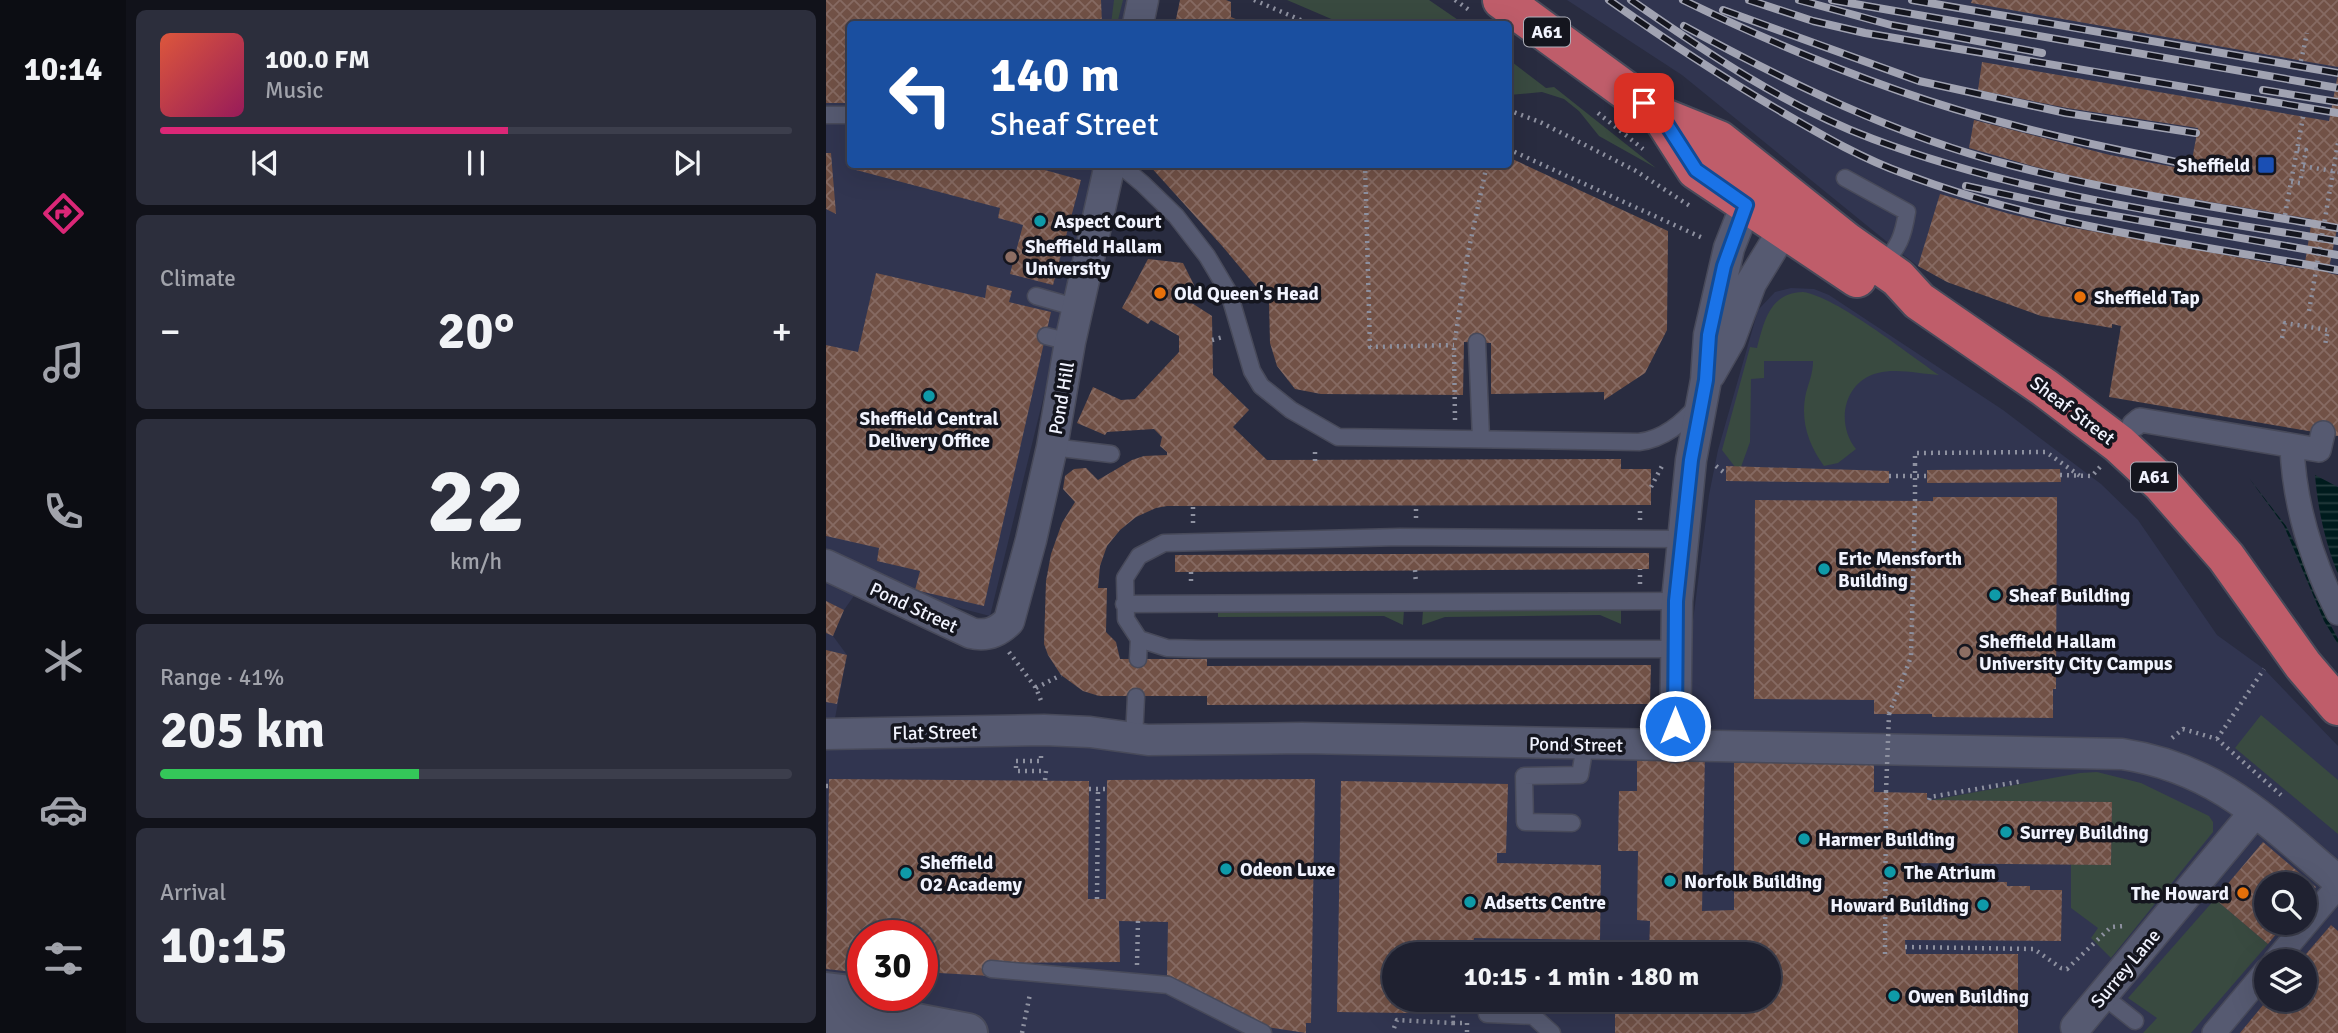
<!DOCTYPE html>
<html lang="en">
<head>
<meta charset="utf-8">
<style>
  body { margin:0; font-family:Signika,sans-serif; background:#2c2e3c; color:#f1f3f6; height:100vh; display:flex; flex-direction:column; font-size:26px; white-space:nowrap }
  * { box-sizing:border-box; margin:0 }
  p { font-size:23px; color:#a1a3ab }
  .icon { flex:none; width:38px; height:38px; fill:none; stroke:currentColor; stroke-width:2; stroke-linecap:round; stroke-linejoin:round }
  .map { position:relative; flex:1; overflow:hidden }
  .drawer { display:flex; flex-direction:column; gap:10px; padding:10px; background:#11121a; width:700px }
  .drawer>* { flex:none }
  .hud { position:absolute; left:21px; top:21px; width:665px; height:147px; border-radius:7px; box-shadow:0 7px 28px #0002,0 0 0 2px #3c3e4c; background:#1a4fa0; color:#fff; overflow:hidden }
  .tools { position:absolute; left:1428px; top:872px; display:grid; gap:14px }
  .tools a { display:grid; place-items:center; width:63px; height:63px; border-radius:50%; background:#1f2130; box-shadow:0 7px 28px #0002,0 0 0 2px #3c3e4c; font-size:35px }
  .speed { position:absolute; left:21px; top:920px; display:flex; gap:14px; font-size:35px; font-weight:700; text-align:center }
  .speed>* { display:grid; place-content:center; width:91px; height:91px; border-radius:50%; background:#1f2130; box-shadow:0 7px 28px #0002,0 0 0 2px #3c3e4c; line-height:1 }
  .speed .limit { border:10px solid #d22; background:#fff; color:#111 }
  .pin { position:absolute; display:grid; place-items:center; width:60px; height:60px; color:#fff; margin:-30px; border-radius:14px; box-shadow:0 4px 10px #0006 }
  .me { position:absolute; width:77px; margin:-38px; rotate:0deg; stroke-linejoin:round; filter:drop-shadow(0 0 5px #0008) }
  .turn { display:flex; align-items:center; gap:24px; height:147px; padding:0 28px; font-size:32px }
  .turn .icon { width:91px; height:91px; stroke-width:2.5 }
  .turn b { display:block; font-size:49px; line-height:60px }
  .big { font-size:52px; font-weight:700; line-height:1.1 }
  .drawer .tile { flex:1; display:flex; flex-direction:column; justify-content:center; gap:10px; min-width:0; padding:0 24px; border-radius:10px; background:#2c2e3c }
  .drawer .dial { align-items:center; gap:0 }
  .dial b { font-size:91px; line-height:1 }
  .song { display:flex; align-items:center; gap:21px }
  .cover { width:84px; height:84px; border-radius:10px; background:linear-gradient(135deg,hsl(10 70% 55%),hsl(330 70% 35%)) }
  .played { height:7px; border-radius:4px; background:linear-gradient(90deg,#db2777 55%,#3c3e4c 55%) }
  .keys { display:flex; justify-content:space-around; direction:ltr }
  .heat { display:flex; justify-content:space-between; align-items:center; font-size:38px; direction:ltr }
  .charge { height:10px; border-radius:5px; background:linear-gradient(90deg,#34c759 41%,#3c3e4c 0) }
  .trip { position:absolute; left:556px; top:942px; width:399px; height:70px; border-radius:35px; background:#1f2130; box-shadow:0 7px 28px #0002,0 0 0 2px #3c3e4c; font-weight:700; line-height:70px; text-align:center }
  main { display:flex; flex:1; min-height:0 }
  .tabs { display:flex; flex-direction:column; width:126px; justify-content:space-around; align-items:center; background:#0c0d13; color:#a1a3ab }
  .tabs .icon { width:49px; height:49px }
  .tabs .on { color:#db2777 }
  .tabs b { font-size:32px; color:#f1f3f6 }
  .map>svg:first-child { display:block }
  .built { fill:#313550; fill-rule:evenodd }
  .green { fill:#394a40 }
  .water { fill:url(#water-rules) }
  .building { fill:url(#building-cross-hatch) }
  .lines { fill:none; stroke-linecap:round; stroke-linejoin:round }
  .service-casing { stroke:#484a5a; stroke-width:19 }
  .pedestrian-casing { stroke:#484a5a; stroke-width:26 }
  .minor-casing { stroke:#484a5a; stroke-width:33 }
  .tertiary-casing { stroke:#484a5a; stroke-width:42 }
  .trunk-casing { stroke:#484a5a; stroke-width:42 }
  .path { stroke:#8e91a0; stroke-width:4.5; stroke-dasharray:2 5; stroke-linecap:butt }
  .service { stroke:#565a71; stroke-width:16 }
  .pedestrian { stroke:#565a71; stroke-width:23 }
  .minor { stroke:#565a71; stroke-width:30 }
  .tertiary { stroke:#565a71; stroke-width:38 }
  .trunk { stroke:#bf5d6a; stroke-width:38 }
  .rail-casing { stroke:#a1a3b2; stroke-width:8 }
  .rail { stroke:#14151e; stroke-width:5; stroke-dasharray:16; stroke-linecap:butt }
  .path-bridge { stroke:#8e91a0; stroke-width:4.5; stroke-dasharray:2 5; stroke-linecap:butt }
  .route-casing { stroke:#114b97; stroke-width:18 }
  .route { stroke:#1a73e8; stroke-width:12 }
  .transit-dot { fill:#1a4fb4; stroke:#14151e; stroke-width:2.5 }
  .culture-dot { fill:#0f9aa8; stroke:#14151e; stroke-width:2.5 }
  .education-dot { fill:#8d6e63; stroke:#14151e; stroke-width:2.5 }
  .food-dot { fill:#e8710a; stroke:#14151e; stroke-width:2.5 }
  .labels { text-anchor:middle; stroke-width:7; stroke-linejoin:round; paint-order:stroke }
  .shield { fill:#14151e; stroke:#afb0bb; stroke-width:2 }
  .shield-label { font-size:18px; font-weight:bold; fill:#f1f3fe }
  .poi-label { font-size:19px; font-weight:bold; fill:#f1f3fe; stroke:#14151e; text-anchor:start }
  .street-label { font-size:19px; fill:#f1f3fe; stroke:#14151e }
</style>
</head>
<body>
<main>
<nav class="tabs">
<b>10:14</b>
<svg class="icon on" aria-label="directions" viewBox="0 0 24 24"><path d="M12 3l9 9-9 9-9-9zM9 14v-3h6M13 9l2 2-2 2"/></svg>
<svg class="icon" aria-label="music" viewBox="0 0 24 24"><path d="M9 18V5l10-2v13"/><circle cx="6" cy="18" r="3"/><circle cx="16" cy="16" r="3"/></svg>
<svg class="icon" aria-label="phone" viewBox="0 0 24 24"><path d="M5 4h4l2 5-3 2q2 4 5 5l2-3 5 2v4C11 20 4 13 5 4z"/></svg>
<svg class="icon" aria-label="climate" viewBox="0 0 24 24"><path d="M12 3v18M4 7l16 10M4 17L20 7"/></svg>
<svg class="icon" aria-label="car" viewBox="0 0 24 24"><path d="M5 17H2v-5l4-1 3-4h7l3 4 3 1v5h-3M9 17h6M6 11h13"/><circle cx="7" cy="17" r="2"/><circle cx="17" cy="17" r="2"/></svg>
<svg class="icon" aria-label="filters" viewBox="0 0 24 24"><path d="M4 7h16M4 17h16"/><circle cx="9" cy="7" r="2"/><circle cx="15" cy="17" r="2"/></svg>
</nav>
<section class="drawer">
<div class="tile">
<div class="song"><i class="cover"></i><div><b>100.0 FM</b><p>Music</p></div></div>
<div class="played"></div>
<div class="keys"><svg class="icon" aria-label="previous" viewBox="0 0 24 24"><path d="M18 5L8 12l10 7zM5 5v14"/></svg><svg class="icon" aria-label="pause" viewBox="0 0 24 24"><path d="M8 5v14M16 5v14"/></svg><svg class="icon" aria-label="next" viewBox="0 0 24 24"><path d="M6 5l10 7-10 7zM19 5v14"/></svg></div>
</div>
<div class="tile"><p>Climate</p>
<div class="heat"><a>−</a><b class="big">20°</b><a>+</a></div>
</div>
<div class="tile dial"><b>22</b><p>km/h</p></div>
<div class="tile"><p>Range · 41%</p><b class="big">205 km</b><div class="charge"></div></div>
<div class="tile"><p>Arrival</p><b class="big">10:15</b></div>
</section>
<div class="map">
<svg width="1512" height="1033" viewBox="0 0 1512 1033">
  <defs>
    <pattern id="water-rules" width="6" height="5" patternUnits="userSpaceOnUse" patternTransform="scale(1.75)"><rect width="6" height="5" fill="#001b1d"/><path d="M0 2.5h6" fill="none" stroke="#263d3f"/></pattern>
    <pattern id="building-cross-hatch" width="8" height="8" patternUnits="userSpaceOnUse" patternTransform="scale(1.75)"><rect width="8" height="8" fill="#715146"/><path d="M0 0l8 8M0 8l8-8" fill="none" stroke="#866a62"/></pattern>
  </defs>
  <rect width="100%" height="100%" fill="#292c40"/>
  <path class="built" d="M0,0h315l-6,24h-285v140l259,1 -43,140 -76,311 -127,-33 -19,27 -11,26 14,19 -15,79 855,26 -2,-76 24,-189 9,-45 40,-140 17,-18 16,-4 23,1 15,6 174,115 98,74 37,36 79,115 47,34 74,77v287h-1512zM1440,884h39v38h-39zM37,936h59v60h-59zM569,954h374v45h-374zM1440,961h39v38h-39z
    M741,0h771v315l-380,-73 -11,40 -29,-16 -21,-16 -215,-175z"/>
  <path class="green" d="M288,0h9l-6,24h-6z
    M461,0h142l35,24h-121z
    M682,59l38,29 8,-1 102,81 -57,-32 -20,-25 -15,-12 -22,-7 -33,3z
    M977,292c34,5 105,62 136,83 -19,-1 -42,-7 -61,-2 -34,8 -43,50 -22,76l-18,14 -14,3c-16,-22 -24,-46 -18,-73 3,-11 7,-20 7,-32h-49v17l-13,1 -1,63 -9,25h-6l-13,-17 28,-103 7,1c7,-26 12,-55 46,-56z
    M795,608v16l-21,-9 -155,2 -23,8 1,-15z
    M578,610l-1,15 -19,-9 -166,1v-6z
    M1435,715l77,65v54l-103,-86z
    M1271,772l44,11 68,33 4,6v10l-102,126 -20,-20 7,-10 -27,-20v-44l40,1 1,-63 -180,-2 148,-27z
    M1389,899l53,45 -77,89h-48l14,-15 -29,-20z"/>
  <path class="water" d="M1489,475l23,12v87c-13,-32 -20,-64 -23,-99z
    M1423,478l37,48 12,24 16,44 24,45v5l-14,-23 -40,-95z"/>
  <path class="building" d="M0,0h275l1,24h-252v79h-24z
    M354,0h46l5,2v15l16,7h-72z
    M1146,0h366v67l-367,-64z
    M1156,62l347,59 9,-47v150l-10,49 10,2v161l-229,-39 12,-71 -9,-2v4l-71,-12 -94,-34 -29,-16 22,-72 70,20 53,12 241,43 8,-50 -197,-33 -79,-19 -67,-19 5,-28 136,35 80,15 8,-42 -131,-20 -89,-18z
    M0,153h5l5,61 -10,-5z
    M682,157l160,74 -1,99 -22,43 -41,27v-8l-113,2v-51l-27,-1 -1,53 -142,-1 -26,-5 -18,-23 -7,-23 -1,-41 -46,-55 -75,-83h360z
    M32,164h165l58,16 -28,105 -43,-11 13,-49 -25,-7 2,-10 -144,-38z
    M322,259l35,4 11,22 -7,15 25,16 1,59 36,35 -16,17 34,33 354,-1v10h30v36l-484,1 -11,2 -20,9 -16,13 -13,16 -7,20 -2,22h9l-1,44 10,10 4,17h87v7l444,-1 -1,39 -443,1v-9h-108l-16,-5 -22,-16 -13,-20 -4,-11 2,-63 5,-27 11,-31 13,-21 -12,-13 2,-13 9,-7 12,-1 12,12 34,-20 12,-4 23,-1v-3l-7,-6 2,-9 -8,-8 -47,3 -2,3 -28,-12 16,-36 28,13 14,-1 44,-47v-16l-28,-16 -3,4 -26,-16z
    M50,273l109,25 2,-13 25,6 -3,11 42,10 -67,294 -69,-16 5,-19 -43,-10 2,-13 -53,-12v-191l32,7z
    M900,466l163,5v12l-163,-2z
    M1234,469l1,13 -134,1v-13z
    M1107,497h124l-1,192h-3v29l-121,-1v-3h-58v-14l-120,-1 1,-199 178,1z
    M823,553v16l-474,3v-17z
    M0,601l18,9 -11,26 -7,-3z
    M0,650l21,5 -10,49 -11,-2z
    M811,750l68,2 -3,159 32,-1v-147h140v29l53,1v7l185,2 -1,63 -204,-2 -2,18 102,1v4h23v4h32l-1,51 -156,-1 1,14h112v79h-403v-34h154v-45h-120l1,-33 -13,-1 1,-69h-20l1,-60h18z
    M3,779l260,2 -1,118h18l1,-119 208,-1 -4,244h-5v10l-39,-6 -100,-52 1,-53 -49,-1 1,41 -129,1v13l-69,-4v-36h-59v37l-37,-4z
    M515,781l167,3 -2,69h-9v10l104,2 -1,75 -126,-2 -1,16h-78v45h78l-1,15 -135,-2z
    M1437,842l53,45 -11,13v-16h-39v38h20l-18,22 -53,-45z
    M1505,925l7,6v102h-98l28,-34h37v-38h-5z"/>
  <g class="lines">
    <defs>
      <path id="service" d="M0,115h24
        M293,164l24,20 33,32 31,40 22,37 23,78 9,15 30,24 47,27 301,5c25,-3 43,-19 59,-37
        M1019,178l62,34c-4,25 -8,35 -26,54
        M210,296l42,12
        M220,336l24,6
        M651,342l4,97
        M226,447l59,7
        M298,604l553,-3
        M313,639l28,9 35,1h472
        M312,659l1,-20 -13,-20 -1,-41 14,-22 25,-13 236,-6 282,2
        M308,738l2,-41
        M746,823l-47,-1 -1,-46 56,-1 5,-30
        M165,969l177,16 95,48
        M1276,995l33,26
        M661,1014l46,2 19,17"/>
      <path id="pedestrian" d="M1308,425l6,-5 179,30 4,-17
        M1466,446c2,58 20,115 46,167
        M1449,961l63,-75
        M1388,1033l52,-62"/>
      <path id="minor" d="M312,24l5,-24
        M884,374l20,-35 21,-56 44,-72
        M0,565l145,68c16,4 27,-1 38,-12l22,-81 21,-93 18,-105 40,-178
        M0,734l218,-4 46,2 58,8 154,-2 820,16c95,14 146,68 216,127
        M849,747l2,-146 14,-141 15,-80 3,-45 20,-87 17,-43 13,-17
        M1250,1027l179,-215"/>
      <path id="tertiary" d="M0,992l25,3 60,27 57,11
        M0,1020l19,3h53"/>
      <path id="trunk" d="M676,0l160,117 57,23 128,102 51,36 21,23 126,87 74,56 42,39 65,74 77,108 35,41
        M836,117l34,53 161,108"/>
    </defs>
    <use href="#service" class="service-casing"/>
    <use href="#pedestrian" class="pedestrian-casing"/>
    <use href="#minor" class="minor-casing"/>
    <use href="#tertiary" class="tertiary-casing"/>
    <use href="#trunk" class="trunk-casing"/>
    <path class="path" d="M428,0l56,24
      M629,0l17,12
      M1475,61l6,-28
      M682,110l32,12 96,49 57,37
      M772,113l45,36
      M682,149l197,90
      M539,164l5,183 84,-2
      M1477,166l35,6
      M1465,182l9,1 6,-33 -9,-1
      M1459,215l18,-98
      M1456,338l3,-15 43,7 -3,15
      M386,340l11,-3
      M629,340l13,-87 19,-89
      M628,348l1,72
      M489,461v-13
      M1089,465v-12l131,-1 34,24
      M890,466l10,8
      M1234,475l32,1 8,-9
      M1063,476h38
      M825,487l11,-21
      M590,518v-11
      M814,520v-14
      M367,523v-16
      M589,570l1,14
      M365,572v13
      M814,584v-15
      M183,652l27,36 6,15
      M210,688l25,-13
      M1063,714l22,-57 4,-156
      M1346,738l11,-9 34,10 64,56
      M1391,739l47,-70
      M215,756v5h-25v10h30l-1,9
      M0,786h4
      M263,789h18
      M1103,800l1,-3 93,-16
      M271,899l1,-110
      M1079,947l129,2 27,19 6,1 44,-42 14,-1
      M1059,954l1,-162
      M311,965l1,-44
      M627,1023h14v10
      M568,1028l3,-8 56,3v-9
      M196,1033l8,-39"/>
    <use href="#service" class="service"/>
    <use href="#pedestrian" class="pedestrian"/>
    <use href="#minor" class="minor"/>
    <use href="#tertiary" class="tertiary"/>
    <use href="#trunk" class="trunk"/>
    <defs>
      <path id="rail" d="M783,0c58,41 116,79 178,115 38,22 76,44 118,59 139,53 287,70 433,96
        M805,0c76,53 154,106 242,139 149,56 309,77 465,102
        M857,0c105,51 215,96 329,125 59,16 118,27 178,40
        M923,0l64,21 52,12 473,80
        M973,0l92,25 151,28
        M1006,0l506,88
        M1086,0l426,73
        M897,10l196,71 147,32 130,20
        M858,26c103,56 212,110 326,139 108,28 219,44 328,63
        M1437,90l75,12
        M1140,186l103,22 269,47"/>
    </defs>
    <use href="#rail" class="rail-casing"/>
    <use href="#rail" class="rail"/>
    <path class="path-bridge" d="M1483,311l29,-168
      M1089,501v-36
      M1060,792l3,-78"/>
  </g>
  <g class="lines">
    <defs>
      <path id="route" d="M818,103l18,14 34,53 50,35 -22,61 -15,69 -3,45 -15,80 -15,141 -1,125"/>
    </defs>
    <use href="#route" class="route-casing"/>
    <use href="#route" class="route"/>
  </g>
  <rect class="transit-dot" x="1431" y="156" width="18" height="18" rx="3.5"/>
  <g class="culture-dot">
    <circle cx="214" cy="221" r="7"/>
    <circle cx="103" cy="396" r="7"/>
    <circle cx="998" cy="569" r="7"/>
    <circle cx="1169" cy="595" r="7"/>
    <circle cx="1180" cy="832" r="7"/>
    <circle cx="978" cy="839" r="7"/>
    <circle cx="400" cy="869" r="7"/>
    <circle cx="1064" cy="872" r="7"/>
    <circle cx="80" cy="873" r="7"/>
    <circle cx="844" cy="881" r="7"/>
    <circle cx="644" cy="902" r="7"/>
    <circle cx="1157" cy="905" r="7"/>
    <circle cx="1068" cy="996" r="7"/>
  </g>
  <g class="education-dot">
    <circle cx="185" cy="257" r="7"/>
    <circle cx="1139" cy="652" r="7"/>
  </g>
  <g class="food-dot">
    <circle cx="334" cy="293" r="7"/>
    <circle cx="1254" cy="297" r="7"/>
    <circle cx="1417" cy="893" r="7"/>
  </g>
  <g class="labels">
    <g class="shield">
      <rect x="698" y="17.5" width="46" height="29" rx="5"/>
      <rect x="1305" y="462.5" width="46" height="29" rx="5"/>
    </g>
    <g class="shield-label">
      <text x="721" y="38">A61</text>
      <text x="1328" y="483">A61</text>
    </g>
    <g class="poi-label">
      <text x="1424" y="172" text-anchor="end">Sheffield</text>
      <text x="228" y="228">Aspect Court</text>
      <text x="199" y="253">Sheffield Hallam<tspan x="199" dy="22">University</tspan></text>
      <text x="348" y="300">Old Queen's Head</text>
      <text x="1268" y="304">Sheffield Tap</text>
      <text x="103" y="425" text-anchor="middle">Sheffield Central<tspan x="103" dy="22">Delivery Office</tspan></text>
      <text x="1012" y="565">Eric Mensforth<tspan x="1012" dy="22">Building</tspan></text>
      <text x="1183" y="602">Sheaf Building</text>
      <text x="1153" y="648">Sheffield Hallam<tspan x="1153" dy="22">University City Campus</tspan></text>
      <text x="1194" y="839">Surrey Building</text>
      <text x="992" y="846">Harmer Building</text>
      <text x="94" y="869">Sheffield<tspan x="94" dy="22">O2 Academy</tspan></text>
      <text x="414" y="876">Odeon Luxe</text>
      <text x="1078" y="879">The Atrium</text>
      <text x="858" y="888">Norfolk Building</text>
      <text x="1403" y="900" text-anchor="end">The Howard</text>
      <text x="658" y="909">Adsetts Centre</text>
      <text x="1143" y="912" text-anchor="end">Howard Building</text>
      <text x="1082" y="1003">Owen Building</text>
    </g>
    <g class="street-label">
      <text transform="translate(235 398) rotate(-80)" y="7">Pond Hill</text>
      <text transform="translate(1247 410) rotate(37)" y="7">Sheaf Street</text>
      <text transform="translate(88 607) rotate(25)" y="7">Pond Street</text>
      <text transform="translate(109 732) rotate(-1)" y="7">Flat Street</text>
      <text transform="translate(750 744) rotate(1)" y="7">Pond Street</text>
      <text transform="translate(1299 968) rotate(-50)" y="7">Surrey Lane</text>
    </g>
  </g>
</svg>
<div class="tools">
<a><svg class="icon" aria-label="search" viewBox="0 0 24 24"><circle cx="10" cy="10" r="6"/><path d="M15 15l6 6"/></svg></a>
<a><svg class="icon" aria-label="layers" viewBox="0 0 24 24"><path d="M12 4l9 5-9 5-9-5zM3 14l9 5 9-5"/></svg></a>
</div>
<div class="speed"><div class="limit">30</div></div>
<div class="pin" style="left:818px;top:103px;background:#d93025"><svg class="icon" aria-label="arrive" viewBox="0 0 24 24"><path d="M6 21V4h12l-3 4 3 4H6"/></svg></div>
<svg class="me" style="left:849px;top:726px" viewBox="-20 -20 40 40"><circle r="17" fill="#1a73e8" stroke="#fff" stroke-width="3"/><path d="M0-11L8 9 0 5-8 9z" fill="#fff"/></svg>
<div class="trip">10:15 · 1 min · 180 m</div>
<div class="hud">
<div class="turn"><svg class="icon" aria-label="left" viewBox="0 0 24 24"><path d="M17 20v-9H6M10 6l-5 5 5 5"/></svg><div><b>140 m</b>Sheaf Street</div></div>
</div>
</div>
</main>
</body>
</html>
